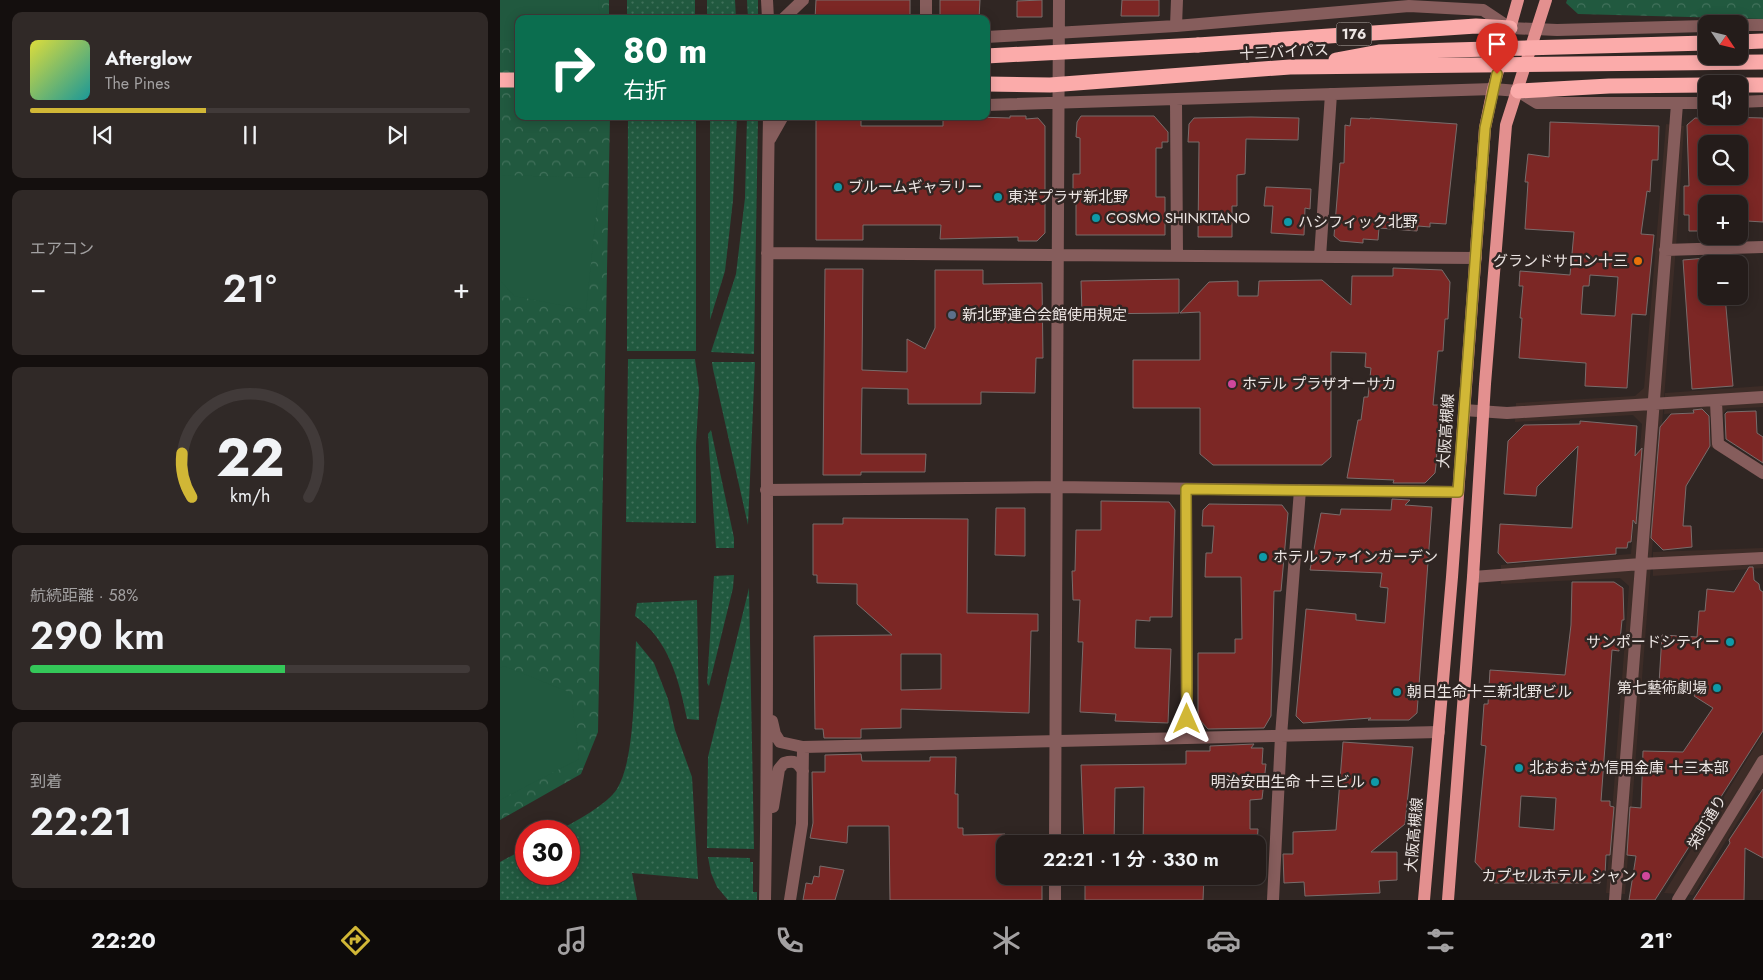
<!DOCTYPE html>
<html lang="ja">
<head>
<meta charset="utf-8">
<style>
  body { margin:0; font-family:Jost,"Noto Sans JP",sans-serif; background:#302927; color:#f1f3f6; height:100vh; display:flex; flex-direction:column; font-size:19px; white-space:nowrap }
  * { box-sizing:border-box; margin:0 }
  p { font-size:16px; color:#a3a1a2 }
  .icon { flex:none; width:28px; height:28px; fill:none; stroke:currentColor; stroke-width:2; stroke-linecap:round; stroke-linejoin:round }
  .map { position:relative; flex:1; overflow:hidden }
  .panel { display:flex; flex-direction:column; gap:12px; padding:12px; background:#140f0e; width:500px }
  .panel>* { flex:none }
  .guide { position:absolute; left:15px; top:15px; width:475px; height:105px; border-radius:10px; box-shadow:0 2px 12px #0003,0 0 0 1px #413a39; background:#0b6e4f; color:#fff; overflow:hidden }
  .needle { width:32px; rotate:125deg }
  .fabs { position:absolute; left:1198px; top:15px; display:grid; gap:10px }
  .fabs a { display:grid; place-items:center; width:50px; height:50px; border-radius:10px; background:#241c1a; box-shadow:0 2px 12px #0003,0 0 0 1px #413a39; font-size:25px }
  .speed { position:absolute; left:15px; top:820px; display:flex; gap:10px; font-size:25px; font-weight:700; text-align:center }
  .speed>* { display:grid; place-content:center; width:65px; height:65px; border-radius:50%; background:#241c1a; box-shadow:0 2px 12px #0003,0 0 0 1px #413a39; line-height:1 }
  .speed .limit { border:8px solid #d22; background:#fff; color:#111 }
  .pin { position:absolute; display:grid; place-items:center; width:42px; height:42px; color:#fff; margin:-51px -21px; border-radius:50% 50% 50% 0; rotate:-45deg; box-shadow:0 0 5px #0007 }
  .pin .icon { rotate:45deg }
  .me { position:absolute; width:55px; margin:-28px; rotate:0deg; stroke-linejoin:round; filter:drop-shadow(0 0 4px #0008) }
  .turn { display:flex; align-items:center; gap:18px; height:105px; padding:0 25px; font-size:22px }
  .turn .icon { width:65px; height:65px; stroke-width:2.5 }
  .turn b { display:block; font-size:35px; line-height:42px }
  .big { font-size:38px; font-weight:600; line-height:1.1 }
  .panel .tile { flex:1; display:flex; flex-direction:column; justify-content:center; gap:8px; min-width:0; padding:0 18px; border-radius:10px; background:#302927 }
  .panel .dial { align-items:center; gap:0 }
  .dial svg { height:130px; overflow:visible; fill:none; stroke:#413a39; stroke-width:7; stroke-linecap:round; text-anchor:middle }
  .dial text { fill:#f1f3f6; stroke:none }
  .song { display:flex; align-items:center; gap:15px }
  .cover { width:60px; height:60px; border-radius:8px; background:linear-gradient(135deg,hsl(60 70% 55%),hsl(180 70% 35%)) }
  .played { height:5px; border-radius:2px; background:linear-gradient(90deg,#d1b736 40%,#413a39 40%) }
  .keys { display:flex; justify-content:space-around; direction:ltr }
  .heat { display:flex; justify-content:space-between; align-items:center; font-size:28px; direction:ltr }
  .charge { height:8px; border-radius:4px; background:linear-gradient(90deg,#34c759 58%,#413a39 0) }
  .trip { position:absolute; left:496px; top:835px; width:270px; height:50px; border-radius:10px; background:#241c1a; box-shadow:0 2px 12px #0003,0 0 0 1px #413a39; font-weight:600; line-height:50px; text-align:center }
  .tabs { display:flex; height:80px; justify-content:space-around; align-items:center; background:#0e0b0a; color:#a3a1a2 }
  .tabs .icon { width:35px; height:35px }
  .tabs .selected { color:#d1b736 }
  .tabs b { font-size:22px; color:#f1f3f6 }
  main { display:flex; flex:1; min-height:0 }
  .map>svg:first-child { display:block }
  .built { fill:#3d2c27 }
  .grass { fill:url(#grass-dots) }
  .park { fill:url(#park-crowns) }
  .pitch { fill:#21593f }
  .building { fill:#7c2725; stroke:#796c6b; fill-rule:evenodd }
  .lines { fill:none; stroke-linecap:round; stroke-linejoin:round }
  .minor { stroke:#865d5c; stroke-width:12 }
  .major { stroke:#e3908f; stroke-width:12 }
  .highway { stroke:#fbabaa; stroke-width:15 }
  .highway-bridge { stroke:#fbabaa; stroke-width:15 }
  .route-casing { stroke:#887723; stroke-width:12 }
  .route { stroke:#d1b736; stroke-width:9 }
  .culture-dot { fill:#0f9aa8; stroke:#302623; stroke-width:2 }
  .food-dot { fill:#e8710a; stroke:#302623; stroke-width:2 }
  .service-dot { fill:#5c6f8a; stroke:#302623; stroke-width:2 }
  .hotel-dot { fill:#d1479c; stroke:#302623; stroke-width:2 }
  .labels { text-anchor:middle; stroke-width:5; stroke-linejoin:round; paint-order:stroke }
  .shield { fill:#302623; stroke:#b4aca9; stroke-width:1 }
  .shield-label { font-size:14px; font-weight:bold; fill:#ece5e3 }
  .street-label { font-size:15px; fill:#ece5e3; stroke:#302623 }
  .poi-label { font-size:15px; fill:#ece5e3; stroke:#302623; text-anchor:start }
</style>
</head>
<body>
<main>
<section class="panel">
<div class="tile">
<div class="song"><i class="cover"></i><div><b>Afterglow</b><p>The Pines</p></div></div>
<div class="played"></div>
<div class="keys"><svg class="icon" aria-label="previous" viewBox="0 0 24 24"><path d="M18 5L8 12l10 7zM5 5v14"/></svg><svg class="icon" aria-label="pause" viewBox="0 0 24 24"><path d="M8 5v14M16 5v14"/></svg><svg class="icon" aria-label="next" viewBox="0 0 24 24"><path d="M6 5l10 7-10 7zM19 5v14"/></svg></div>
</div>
<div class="tile"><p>エアコン</p>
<div class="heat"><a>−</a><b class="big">21°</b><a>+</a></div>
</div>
<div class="tile dial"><svg viewBox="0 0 100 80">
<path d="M14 69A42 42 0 1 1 86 69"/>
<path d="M14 69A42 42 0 0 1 8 42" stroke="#d1b736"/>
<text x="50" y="56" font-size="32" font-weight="700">22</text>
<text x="50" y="72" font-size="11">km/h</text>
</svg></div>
<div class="tile"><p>航続距離 · 58%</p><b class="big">290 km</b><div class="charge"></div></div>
<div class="tile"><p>到着</p><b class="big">22:21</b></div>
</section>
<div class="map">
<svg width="1263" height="900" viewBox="0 0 1263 900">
  <defs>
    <pattern id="grass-dots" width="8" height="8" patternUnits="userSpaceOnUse" patternTransform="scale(1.25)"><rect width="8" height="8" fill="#21593f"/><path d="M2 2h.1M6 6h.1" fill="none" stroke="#41715b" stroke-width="1.8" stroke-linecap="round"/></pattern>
    <pattern id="park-crowns" width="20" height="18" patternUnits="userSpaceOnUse" patternTransform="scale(1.25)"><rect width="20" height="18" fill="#21593f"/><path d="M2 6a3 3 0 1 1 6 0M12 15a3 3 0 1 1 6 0" fill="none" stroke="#41715b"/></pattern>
  </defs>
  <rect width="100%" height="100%" fill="#302623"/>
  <path class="built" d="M1166,124l18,2 -7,108 -52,660 -19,-1 23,-307 -9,-8 -119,6v-19l130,-11 11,-130 -9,-9 -118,7 1,-19 119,-7 9,-8z
    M1263,386v21l-36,2 -5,6 2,28 39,36 -52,-32v-30l-6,-6 -41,3 1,-21z
    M1263,548v20l-110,8v-24z
    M1263,734v57l-6,-1 -64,105 -29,-2z"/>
  <path class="grass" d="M127,0h68v19h-68z
    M207,0h28l1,19h-29z
    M247,0h11v19h-10z
    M128,116l68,2v233h-69z
    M237,116l-4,84 -8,71 -15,49v-203z
    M247,116h11l-4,238 -43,-2 25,-78 9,-76z
    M128,359h67l4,30 -3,56v78l-70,-1z
    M212,362h43l-7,163 -35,-156z
    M211,430l23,108v10h-18l-8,-114z
    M234,575l-1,13 -24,98 -2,-3 7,-107z
    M249,588l5,261 -47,-1 1,-91z
    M197,600l2,120 -12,-1c-8,-39 -18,-79 -52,-103l2,-13z
    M136,641l18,22 14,36 7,31 17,47 6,102 -66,-6 5,27h-137v-38l26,-14v26h43v-43h-12c16,-8 51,-27 60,-42 19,-31 17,-110 19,-148z
    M208,857l42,1v4h3v30h4v8h-29l-11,-13 -6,-14z"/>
  <path class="park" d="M0,0h109v19h-90v97h91l-12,616 -17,42 -81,46z
    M1067,0h196v19l-185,-5 -12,-11z"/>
  <path class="pitch" d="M0,0h98l2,19h-81v21l-19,1z
    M0,175l100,3 -14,132 -72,-14 -14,-16z
    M4,666l67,27 8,66 -79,41v-132z"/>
  <path class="building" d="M316,0h94v19h-95z
    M440,0h40l-1,19h-39z
    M542,0v17h-25v-16z
    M622,0h37v16h-38z
    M316,116h45v10h82v-10l67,2v-2h16v3l12,-1 7,8v107l-8,8h-19v-4l-78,2 1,-14h-78v15h-47z
    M581,116h73l14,16v10h-6v6h-6v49h9v38h-89v-42h-3v-19h7v-36l-4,-1 1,-15z
    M751,117l48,1 -1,22 -52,-1 -1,35 -8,1v31h-5v31h-34l1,-95h-11l1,-18 5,-6z
    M1227,117l36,1v104l-16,-1 1,-17h-42v27h-17v-16h-5v-29h5l-2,-61 8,-7 32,1zM1206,144h33v32h-33z
    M851,118l19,1v-1l87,6 -11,100 -16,-1v4l-12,-1 -1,5 -38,-3 -1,12 -15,-1v4l-23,-2 -6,-5 6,-73h4l1,-38 5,1z
    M1050,122l109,4 -1,34h-6l-2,32 -3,-1 -6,43 13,1 -8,80 -14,-1 -5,74 -42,-2 1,-23 -67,-5 3,-40h-2l3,-32h-4l1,-15 50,4 4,-43 -49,-3 3,-47h-3l3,-28 21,3zM1090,275l28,2 -3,39 -34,-2 2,-28h6z
    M766,187l45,2 -1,20 -5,-1 -1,27 -33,-2 2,-27h-9z
    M1206,258v38h19l8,90 -41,3 -9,-129z
    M893,268l49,2 8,12 -2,37h-3l-2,32h-5l-5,54h7l-4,60 -1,8 -10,10h-32l1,-3 -47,-2 11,-58h3l3,-23h4l3,-29 -6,-1 1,-14 -35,-1v105l-9,8h-109l-13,-11v-46h-67v-48h67v-48l-20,1 29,-31 29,-1v15h20l1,-15 63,-1 29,25 1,-29h41z
    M325,269h38l-1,101 45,2v-33l18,10 10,-21v-58h48v14l59,-1 1,75h-7l-1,35 -54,-1v12h-73v-15l-46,-1 -1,66h65l-1,18h-64v3h-38z
    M679,279v34l-97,1 -1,-33z
    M1202,409l7,7 1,30 -24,40 -3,40h8l1,21 -29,3 -12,-12 9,-111 11,-13 23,-1 -1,-3z
    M1256,411l1,22 6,4v26l-37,-24 -1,-25 2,-2z
    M1080,421l57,5 -2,30 7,-8 -6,76 -3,-4 -2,22h-3l-1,6h-11v6l-109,9 -9,-10 2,-29 72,4 6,-82 -41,41 -1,9 -32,-2 4,-53 16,-16 56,-1z
    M892,499l18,1 -5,5 27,2 -15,206 -8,7h-41l3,-2 -68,5 -7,-7 10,-107 50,5v6l29,3 3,-35 -8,-1 2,-14 -72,-3 11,-57 19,2 1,-6 50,1z
    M601,501l68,1 6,8 -3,107h-22v4l-14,-1 -1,28 36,1 -3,74 -53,-2 1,-7 -36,-2 3,-70h-5l2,-42h-7l-1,-29h3l1,-41h25z
    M709,504l73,1 6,8 -7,78h-7l-3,125 -7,12 -56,1 -10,-11v-65h37v-14h7l-1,-62h-36l1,-24h6l2,-27h-12l1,-16z
    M496,508h29v48l-30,-1z
    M343,518l125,1 -1,94 71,1v17h-7l-2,82 -128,-4v19l-40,1v9h-37l-1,-9h-8l-1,-93 78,-1 -35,-31v-20l-40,-1v-8h-4v-51h30zM401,654h40v35l-40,1z
    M1249,567h4l1,13 5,4 1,6 3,2v139l-108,169h-26l7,-44 -9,-1 3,-48 11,1 2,-57 40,1 30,-44 -19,-12 7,-11 -42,-2 3,-48 35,2 2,-26h6l2,-22 27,3z
    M1072,582h42l9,6 1,32h-2l-3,31 -7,-1 -11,151h9v5l4,1 -4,48h-4l-1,20h-5v8h-106l-19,-21 11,-116 -5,-1 3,-41h4l2,-34 75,5 6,-50zM1021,796l35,2 -2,32 -35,-3z
    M843,742l70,5 -8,77 -34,28h26v28l-18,1 1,12 -75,3 -1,-14 -20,1 -1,-29h10v-22l43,-2z
    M754,744l-3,4h12l-1,16h4l-4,35 -12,1v29h8l-1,15h-114l1,-57 -29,1 -1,56h-30l-3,-79 105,-1v-13h24v-5z
    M361,754l1,7h68v-4h26l-1,37h3v34h5v7l42,-1v42l37,2v22h-152l-1,-74h-41l-1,17 -37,-5 3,-15 -1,-51h13v-17z
    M1263,789v69l-18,-10 -1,52h-51l37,-57 -1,-3z
    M320,866l24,4 -9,30h-32l3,-17 6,1 2,-8 5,1z
    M585,876h119l-1,24h-118z"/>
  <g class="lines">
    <path class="minor" d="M267,0l1,19
      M283,19l20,-19
      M426,19v-19
      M1239,25h24
      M676,26l1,-26
      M486,37l190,-11 233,-20 74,4 27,18 47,2 149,-4
      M676,100l1,156
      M1239,102l24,-1
      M486,105l507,-16 25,2 19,12h169
      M270,139l13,-23
      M1165,250l98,-3
      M267,253l709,5
      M820,257l11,-163
      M1216,402l2,42 45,29
      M964,410l43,3 256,-16
      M686,489l1,249
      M266,490l289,-3 403,5
      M973,577l168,-13 122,-6
      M272,721l3,13 5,8 23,5 636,-15
      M273,807l6,-38 5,-6c10,-3 14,-1 19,8
      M555,844l4,-844
      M555,876v24
      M265,900c5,-261 -1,-522 4,-784
      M290,900l12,-76 1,-77
      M773,900l8,-164 19,-246
      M1115,900l62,-796
      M1178,900l85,-139"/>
    <path class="major" d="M924,900l28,-323 33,-449 8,-39 25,-89
      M948,900l25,-323 12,-193 21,-259 40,-125"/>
    <path class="highway" d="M1239,42l24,-1
      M698,45l278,-19 34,2
      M0,80h19
      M1239,85h24
      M1018,91l91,-5 97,-1"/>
    <path class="highway-bridge" d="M486,56l212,-11
      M836,60l43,-8 327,-9
      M486,84l64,1 240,-18 473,-5"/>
  </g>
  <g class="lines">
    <defs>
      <path id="route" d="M687,719l-1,-230 272,3 27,-364 12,-54"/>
    </defs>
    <use href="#route" class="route-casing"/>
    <use href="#route" class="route"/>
  </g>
  <g class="culture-dot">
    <circle cx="338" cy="187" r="5"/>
    <circle cx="498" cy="197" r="5"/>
    <circle cx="596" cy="218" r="5"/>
    <circle cx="788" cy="222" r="5"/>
    <circle cx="763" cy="557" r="5"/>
    <circle cx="1230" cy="642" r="5"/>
    <circle cx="1217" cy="688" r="5"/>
    <circle cx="897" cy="692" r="5"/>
    <circle cx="1019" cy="768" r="5"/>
    <circle cx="875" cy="782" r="5"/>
  </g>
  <circle class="food-dot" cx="1138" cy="261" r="5"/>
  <circle class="service-dot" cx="452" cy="315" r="5"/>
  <g class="hotel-dot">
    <circle cx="732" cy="384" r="5"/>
    <circle cx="1146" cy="876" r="5"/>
  </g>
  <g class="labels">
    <rect class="shield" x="836.5" y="22.5" width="35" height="23" rx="4"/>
    <g class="shield-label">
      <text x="854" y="39">176</text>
    </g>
    <g class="street-label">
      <text transform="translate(784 52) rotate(-3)" y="5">十三バイパス</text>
      <text transform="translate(946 431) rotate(-86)" y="5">大阪高槻線</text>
      <text transform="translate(1207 822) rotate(-59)" y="5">栄町通り</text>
      <text transform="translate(914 835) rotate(-85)" y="5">大阪高槻線</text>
    </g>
    <g class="poi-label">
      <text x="348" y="192">ブルームギャラリー</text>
      <text x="508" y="202">東洋プラザ新北野</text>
      <text x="606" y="223">COSMO SHINKITANO</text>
      <text x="798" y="227">ハシフィック北野</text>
      <text x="1128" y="266" text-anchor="end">グランドサロン十三</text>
      <text x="462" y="320">新北野連合会館使用規定</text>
      <text x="742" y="389">ホテル プラザオーサカ</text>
      <text x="773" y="562">ホテルファインガーデン</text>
      <text x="1220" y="647" text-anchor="end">サンポードシティー</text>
      <text x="1207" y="693" text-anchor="end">第七藝術劇場</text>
      <text x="907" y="697">朝日生命十三新北野ビル</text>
      <text x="1029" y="773">北おおさか信用金庫 十三本部</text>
      <text x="865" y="787" text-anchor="end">明治安田生命 十三ビル</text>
      <text x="1136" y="881" text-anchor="end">カプセルホテル シャン</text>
    </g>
  </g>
</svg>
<div class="fabs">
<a><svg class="needle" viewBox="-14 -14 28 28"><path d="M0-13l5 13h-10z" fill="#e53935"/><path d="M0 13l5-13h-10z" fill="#a3a1a2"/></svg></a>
<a><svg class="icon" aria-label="sound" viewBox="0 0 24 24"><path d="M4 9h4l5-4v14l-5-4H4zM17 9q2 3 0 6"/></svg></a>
<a><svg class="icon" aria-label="search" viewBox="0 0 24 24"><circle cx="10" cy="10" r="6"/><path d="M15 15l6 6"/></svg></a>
<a>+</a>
<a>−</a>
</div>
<div class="speed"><div class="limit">30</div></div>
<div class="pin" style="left:997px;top:74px;background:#d93025"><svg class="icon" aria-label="arrive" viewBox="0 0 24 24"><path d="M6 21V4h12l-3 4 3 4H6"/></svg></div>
<svg class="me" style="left:687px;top:719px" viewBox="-20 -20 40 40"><path d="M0-17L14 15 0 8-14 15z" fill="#d1b736" stroke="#fff" stroke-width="4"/></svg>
<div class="trip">22:21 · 1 分 · 330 m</div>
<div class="guide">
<div class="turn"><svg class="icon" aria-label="right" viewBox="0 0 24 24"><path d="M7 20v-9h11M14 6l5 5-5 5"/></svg><div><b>80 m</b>右折</div></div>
</div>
</div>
</main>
<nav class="tabs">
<b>22:20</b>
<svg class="icon selected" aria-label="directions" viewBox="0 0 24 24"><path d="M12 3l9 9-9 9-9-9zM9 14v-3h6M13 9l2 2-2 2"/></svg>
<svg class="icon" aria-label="music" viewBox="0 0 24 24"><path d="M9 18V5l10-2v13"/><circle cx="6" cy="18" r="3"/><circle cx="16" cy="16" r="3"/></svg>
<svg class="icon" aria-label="phone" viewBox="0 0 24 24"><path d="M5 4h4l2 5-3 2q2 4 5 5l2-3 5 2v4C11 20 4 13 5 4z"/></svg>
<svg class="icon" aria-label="climate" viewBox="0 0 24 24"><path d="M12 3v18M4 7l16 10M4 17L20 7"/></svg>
<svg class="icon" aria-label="car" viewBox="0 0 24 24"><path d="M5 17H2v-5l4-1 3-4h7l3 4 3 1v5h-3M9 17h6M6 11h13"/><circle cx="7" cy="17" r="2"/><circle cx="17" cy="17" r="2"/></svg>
<svg class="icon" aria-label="filters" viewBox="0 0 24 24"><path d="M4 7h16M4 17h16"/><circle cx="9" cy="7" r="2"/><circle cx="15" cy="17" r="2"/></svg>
<b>21°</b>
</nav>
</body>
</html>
